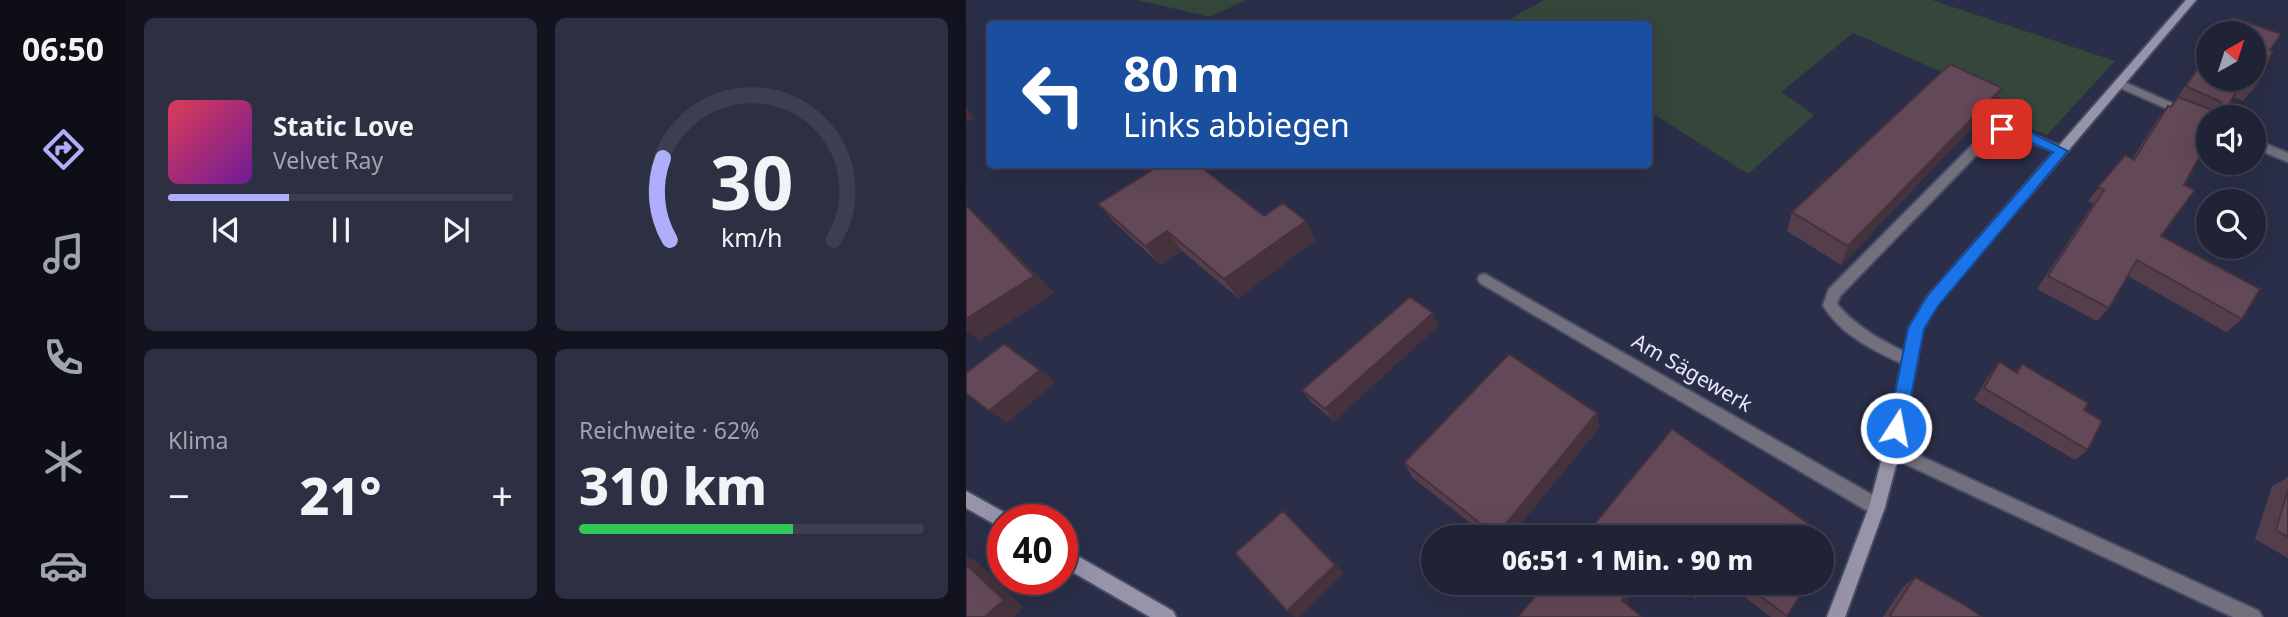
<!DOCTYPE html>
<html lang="de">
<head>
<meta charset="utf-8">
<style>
  body { margin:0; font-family:"Noto Sans",sans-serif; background:#2d2f42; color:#f1f3f6; height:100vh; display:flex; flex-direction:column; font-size:26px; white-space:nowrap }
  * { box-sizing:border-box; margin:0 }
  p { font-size:23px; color:#a2a4ad }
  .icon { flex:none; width:38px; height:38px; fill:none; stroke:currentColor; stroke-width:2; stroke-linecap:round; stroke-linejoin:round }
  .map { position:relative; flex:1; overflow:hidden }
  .side { display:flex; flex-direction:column; gap:18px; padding:18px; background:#12131e; width:840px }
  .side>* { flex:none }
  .top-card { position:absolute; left:21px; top:21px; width:665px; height:147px; border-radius:7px; box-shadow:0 7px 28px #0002,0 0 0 2px #3d3f51; background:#1a4fa0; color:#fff; overflow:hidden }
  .needle { width:46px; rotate:39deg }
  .tools { position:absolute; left:1230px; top:21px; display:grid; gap:14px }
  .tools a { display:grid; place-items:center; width:70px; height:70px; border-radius:50%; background:#202236; box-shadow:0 7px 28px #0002,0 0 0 2px #3d3f51; font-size:35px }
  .speed { position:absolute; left:21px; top:504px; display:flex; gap:14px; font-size:35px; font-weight:700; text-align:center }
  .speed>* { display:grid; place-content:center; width:91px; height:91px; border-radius:50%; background:#202236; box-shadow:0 7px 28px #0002,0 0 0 2px #3d3f51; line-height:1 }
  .speed .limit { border:10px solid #d22; background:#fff; color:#111 }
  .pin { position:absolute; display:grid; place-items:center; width:60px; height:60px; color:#fff; margin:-30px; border-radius:14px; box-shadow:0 4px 10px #0006 }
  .me { position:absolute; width:77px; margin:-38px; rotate:11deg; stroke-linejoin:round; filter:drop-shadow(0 0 5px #0008) }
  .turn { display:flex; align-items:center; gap:24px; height:147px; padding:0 21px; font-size:32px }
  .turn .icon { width:91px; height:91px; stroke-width:2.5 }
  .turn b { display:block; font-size:49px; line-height:60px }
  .big { font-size:52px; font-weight:800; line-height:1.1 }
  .side .tile { flex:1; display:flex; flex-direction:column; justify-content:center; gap:10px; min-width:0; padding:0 24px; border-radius:10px; background:#2d2f42 }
  .side .dial { align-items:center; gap:0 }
  .dial svg { height:182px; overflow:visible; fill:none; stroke:#3d3f51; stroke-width:7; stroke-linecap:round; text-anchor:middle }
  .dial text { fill:#f1f3f6; stroke:none }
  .song { display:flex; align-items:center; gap:21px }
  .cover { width:84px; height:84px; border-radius:10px; background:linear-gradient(135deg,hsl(350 70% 55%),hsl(280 70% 35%)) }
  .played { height:7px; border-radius:4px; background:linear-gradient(90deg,#aeaefb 35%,#3d3f51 35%) }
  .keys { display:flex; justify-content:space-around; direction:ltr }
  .heat { display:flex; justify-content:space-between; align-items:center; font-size:38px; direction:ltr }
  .charge { height:10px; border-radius:5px; background:linear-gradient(90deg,#34c759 62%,#3d3f51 0) }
  .side .tiles { flex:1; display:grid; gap:18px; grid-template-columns:repeat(2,1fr) }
  .trip { position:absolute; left:455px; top:525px; width:413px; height:70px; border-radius:35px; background:#202236; box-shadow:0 7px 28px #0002,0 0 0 2px #3d3f51; font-weight:800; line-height:70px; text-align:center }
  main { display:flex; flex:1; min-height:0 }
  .dock { display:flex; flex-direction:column; width:126px; justify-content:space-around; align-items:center; background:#0d0e16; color:#a2a4ad }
  .dock .icon { width:49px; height:49px }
  .dock .selected { color:#aeaefb }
  .dock b { font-size:32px; color:#f1f3f6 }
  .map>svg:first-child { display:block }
  .green { fill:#34473a }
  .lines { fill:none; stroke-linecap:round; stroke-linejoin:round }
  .lane-casing { stroke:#484c64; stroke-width:4 }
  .street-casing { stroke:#484c64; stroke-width:4 }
  .secondary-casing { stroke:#484c64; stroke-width:4 }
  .lane { fill:#72707d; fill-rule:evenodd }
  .street { fill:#72707d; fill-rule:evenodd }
  .secondary { fill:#9793a9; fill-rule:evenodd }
  .wall { fill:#553e4b }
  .shaded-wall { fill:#45323d }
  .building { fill:#634857; stroke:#45323d; stroke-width:2 }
  .route { fill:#1a73e8; stroke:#114b97; stroke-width:2 }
  .labels { text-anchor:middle; stroke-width:7; stroke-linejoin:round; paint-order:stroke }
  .street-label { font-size:21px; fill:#e6e9fa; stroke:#2a2e48 }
</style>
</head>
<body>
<main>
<nav class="dock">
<b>06:50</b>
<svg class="icon selected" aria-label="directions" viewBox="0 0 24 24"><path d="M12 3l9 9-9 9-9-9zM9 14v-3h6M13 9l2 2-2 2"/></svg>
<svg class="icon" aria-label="music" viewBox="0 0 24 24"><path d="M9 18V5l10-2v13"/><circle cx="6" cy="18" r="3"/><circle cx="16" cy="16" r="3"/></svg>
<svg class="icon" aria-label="phone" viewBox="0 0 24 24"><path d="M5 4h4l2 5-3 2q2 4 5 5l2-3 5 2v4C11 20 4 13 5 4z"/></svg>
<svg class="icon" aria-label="climate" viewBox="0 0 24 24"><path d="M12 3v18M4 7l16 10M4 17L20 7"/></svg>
<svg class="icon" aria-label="car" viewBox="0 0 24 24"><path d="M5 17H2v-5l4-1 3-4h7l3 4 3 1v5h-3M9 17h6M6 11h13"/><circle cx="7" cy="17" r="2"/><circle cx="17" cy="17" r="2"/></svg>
</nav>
<section class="side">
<div class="tiles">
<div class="tile">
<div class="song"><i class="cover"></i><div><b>Static Love</b><p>Velvet Ray</p></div></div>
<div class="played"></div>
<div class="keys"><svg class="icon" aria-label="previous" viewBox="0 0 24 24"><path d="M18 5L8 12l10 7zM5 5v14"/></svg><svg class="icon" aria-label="pause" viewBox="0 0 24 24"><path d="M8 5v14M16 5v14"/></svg><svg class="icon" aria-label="next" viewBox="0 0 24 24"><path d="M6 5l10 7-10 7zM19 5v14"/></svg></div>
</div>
<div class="tile dial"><svg viewBox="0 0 100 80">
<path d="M14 69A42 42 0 1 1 86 69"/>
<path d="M14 69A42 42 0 0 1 11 33" stroke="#aeaefb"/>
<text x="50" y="56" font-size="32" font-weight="700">30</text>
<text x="50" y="72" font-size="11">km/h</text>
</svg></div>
<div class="tile"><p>Klima</p>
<div class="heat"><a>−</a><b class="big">21°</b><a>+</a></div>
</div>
<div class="tile"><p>Reichweite · 62%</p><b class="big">310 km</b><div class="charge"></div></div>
</div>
</section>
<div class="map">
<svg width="1322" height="617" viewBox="0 0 1322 617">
  <rect width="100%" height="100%" fill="#2a2e48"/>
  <path class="green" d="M171,0h109l-36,17z
    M578,0h388l183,61 -68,74 -50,-21 11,-13 -155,-68 -72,59 33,23 -66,59 -96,-61 -3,2 -1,-91h-147z"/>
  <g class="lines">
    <defs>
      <path id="lane" d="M1045,126l55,22 2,3 -6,4 -52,-21 -15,2 -155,160 -3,8c21,25 49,39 78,53l2,4 -2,4 -5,2 -5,-2c-30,-14 -65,-30 -82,-60l6,-16 159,-160z"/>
      <path id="street" d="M1154,80l88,39v8l-92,-41 -1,-2z
        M1288,139l34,14v9l-34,-14z
        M519,274l398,227 2,6 -2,6 -6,2 -6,-2 -391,-230 -2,-4 2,-4z
        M926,443l367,168 3,6h-29l-347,-162 -2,-5 2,-5z"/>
      <path id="secondary" d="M1220,0h10l-259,305 -14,24 -23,121 -15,57 -40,110h-18l42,-110 15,-57 25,-122 18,-31z
        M0,491l43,24 2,5h-8v9l-37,-21z
        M96,547l111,64 3,6h-26l-88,-51z"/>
    </defs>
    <use href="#lane" class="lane-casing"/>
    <use href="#street" class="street-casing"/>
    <use href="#secondary" class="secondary-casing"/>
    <use href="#lane" class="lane"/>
    <use href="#street" class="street"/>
    <use href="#secondary" class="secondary"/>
  </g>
  <path class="wall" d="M1267,17l48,17 -11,16 3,1 -17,35 -13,15 -10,-4 -11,20h-14v24l-24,44 11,5 -34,46 99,53 -18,30 -16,13 -98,-56 -19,32 -12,13 -60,-32 56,-85 -5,-3 37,-46 7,4 25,-39 11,-14 3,1 4,-6 33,-50v28h46v-46h-33z
    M1025,108l-150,157 -54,-34 5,-19z
    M132,204l166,12 52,24 -78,58 -56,-47 -21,14 -46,-42z
    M467,313l5,13 -104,95 -23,-19 -9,-12z
    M1033,362l16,10 7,-8 62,46 4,40 -13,10 -101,-60 15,-25z
    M631,413l2,15 -89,109h-22l-75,-59 -9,-15z
    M1322,474v84l-33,-19 17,-53 15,-8z
    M949,577l67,40h-99l20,-30z
    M709,583h32l-11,16z
    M760,583h82l-22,34h-15z"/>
  <path class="shaded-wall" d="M1036,88l-11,20 -150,157 7,-19z
    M0,107l9,11 -9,4z
    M2,207l20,18 66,68 -74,48 -14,-10z
    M340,221l10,19 -78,58 -14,-19z
    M201,231l15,20 -21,14 -16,-19z
    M467,313l5,13 -104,95 -9,-12z
    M74,370l16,12 -49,41 -18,-12z
    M631,413l2,15 -89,109h-13l-1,-1z
    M317,511l11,10 50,52 -45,44h-3l-9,-6z
    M0,557l9,3 49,47 -10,10h-29l-19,-53z
    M669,583h7l-20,26v-9z
    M738,583h3l-11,16 3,-9z"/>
  <path class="building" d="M1267,17l48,17 -11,16 3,1 -17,35 -13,-6 -21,37h-14v24l-24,44 11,5 -34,46 99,53 -18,30 -105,-59 -28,48 -61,-32 56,-86 -6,-3 27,-32 9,5 34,-54 3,1 7,-10 45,17 -2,-12 -35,-16 22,-33v26h46v-46h-32z
    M984,64l52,24 -154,158 -56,-34z
    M196,164h35l67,52 19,-13 23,18 -82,58 -57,-48 -22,15 -47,-42z
    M2,207l66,69 -68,43v-111z
    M444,297l23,16 -108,96 -23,-19z
    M38,344l36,26 -51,41 -23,-18v-20z
    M543,354l88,59 -101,123 -92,-73z
    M1033,362l18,11 5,-9 66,39 -4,7 18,11 -14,29 -104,-62z
    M706,429l146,101 -4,7h-230z
    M1322,489v48l-12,-7z
    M317,511l52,54 -48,46 -52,-58z
    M0,564l38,36 -19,17h-19z
    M949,577l53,30 14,10h-90l-2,-2z
    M580,583h89l-13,17 20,17h-124z
    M723,583h15l-5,7z
    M777,583h65l-21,33z"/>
  <path class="route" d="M1036,124l27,8 39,19 -130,155 -14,23 -19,99 -2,6 -7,2 -6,-2 -2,-6 20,-100 19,-32 126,-144 -32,-14 -24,-6v-6z"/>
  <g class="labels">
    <g class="street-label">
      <text transform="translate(726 373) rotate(30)" y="7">Am Sägewerk</text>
    </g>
  </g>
</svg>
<div class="tools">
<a><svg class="needle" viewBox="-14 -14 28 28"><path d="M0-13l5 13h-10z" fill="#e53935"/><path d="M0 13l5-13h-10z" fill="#a2a4ad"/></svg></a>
<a><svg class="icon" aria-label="sound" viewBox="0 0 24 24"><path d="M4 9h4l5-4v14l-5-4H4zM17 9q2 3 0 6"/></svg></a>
<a><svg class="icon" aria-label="search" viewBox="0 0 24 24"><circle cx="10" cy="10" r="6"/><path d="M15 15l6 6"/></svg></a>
</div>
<div class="speed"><div class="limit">40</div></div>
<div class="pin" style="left:1036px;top:129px;background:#d93025"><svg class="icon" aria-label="arrive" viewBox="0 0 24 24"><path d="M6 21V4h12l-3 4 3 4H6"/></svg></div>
<svg class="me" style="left:930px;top:428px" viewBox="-20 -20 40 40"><circle r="17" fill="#1a73e8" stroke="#fff" stroke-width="3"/><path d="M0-11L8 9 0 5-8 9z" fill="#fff"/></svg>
<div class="trip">06:51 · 1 Min. · 90 m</div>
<div class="top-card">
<div class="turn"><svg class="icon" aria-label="left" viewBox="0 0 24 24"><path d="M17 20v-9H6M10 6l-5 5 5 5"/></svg><div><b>80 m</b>Links abbiegen</div></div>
</div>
</div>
</main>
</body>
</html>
